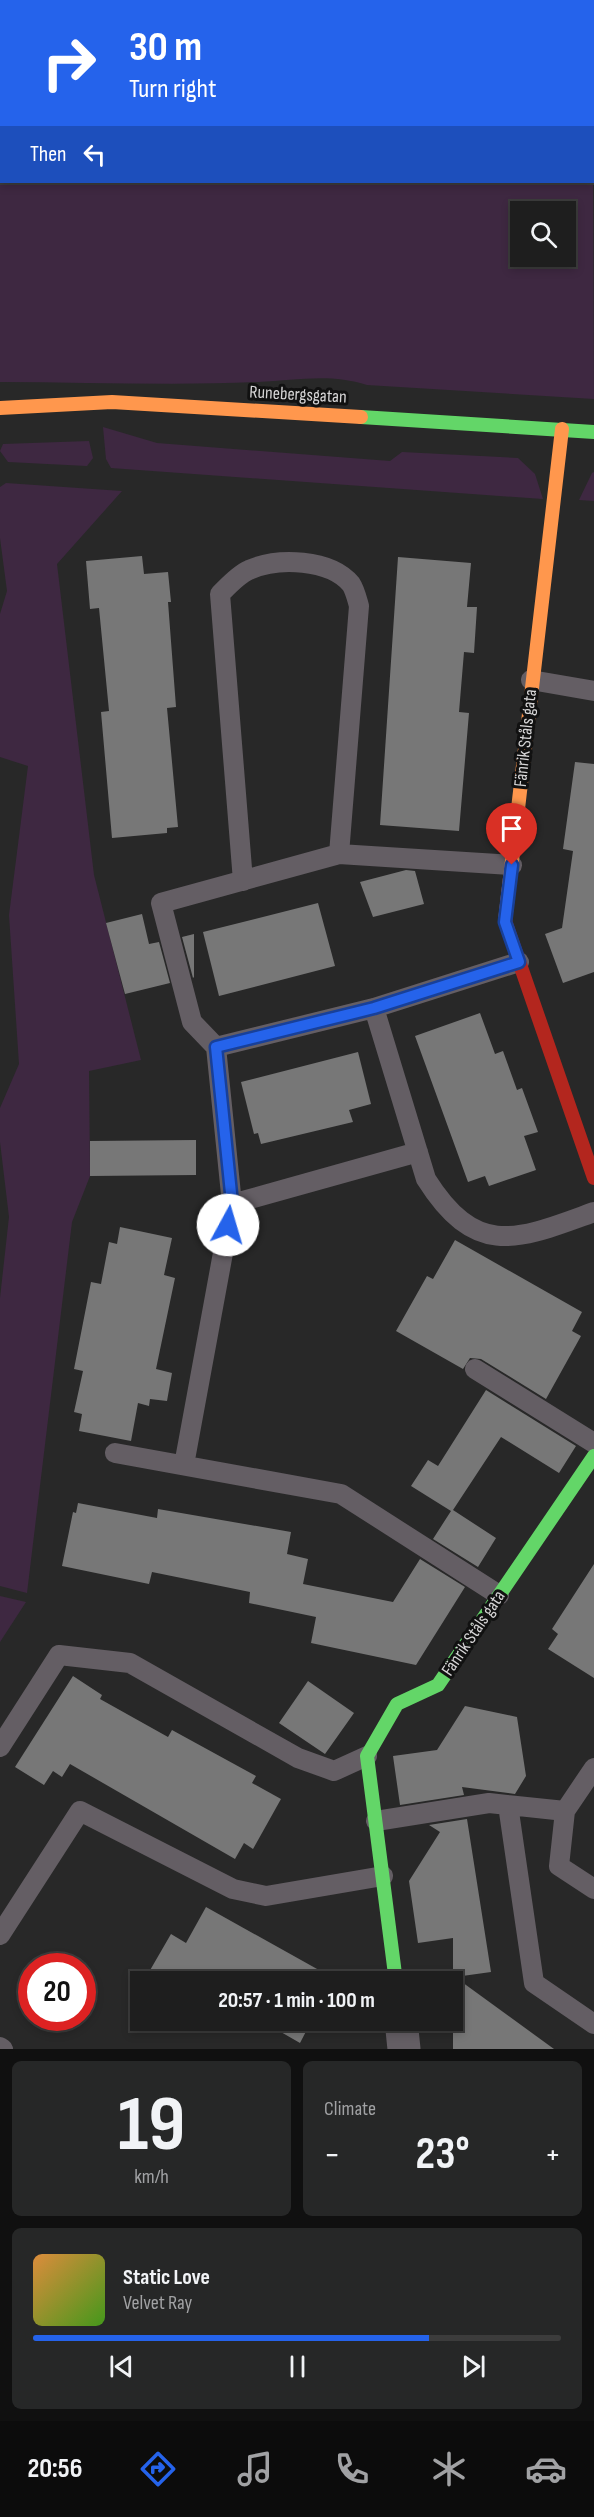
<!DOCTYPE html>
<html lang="en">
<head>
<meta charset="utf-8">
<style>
  body { margin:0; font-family:"Sofia Sans Condensed",sans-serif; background:#262727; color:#f1f3f6; height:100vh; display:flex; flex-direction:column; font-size:22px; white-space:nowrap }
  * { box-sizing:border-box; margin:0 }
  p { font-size:20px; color:#a1a2a4 }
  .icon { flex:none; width:33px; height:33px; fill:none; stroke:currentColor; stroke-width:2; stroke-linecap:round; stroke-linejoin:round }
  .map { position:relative; height:2049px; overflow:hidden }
  .sheet { display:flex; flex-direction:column; gap:12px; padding:12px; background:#101010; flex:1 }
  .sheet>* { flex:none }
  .guide { position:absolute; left:0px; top:0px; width:594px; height:183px; box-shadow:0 3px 9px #0003,0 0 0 2px #3c3c3c; background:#2563eb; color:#fff; overflow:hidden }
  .buttons { position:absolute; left:510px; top:201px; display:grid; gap:12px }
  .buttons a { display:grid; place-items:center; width:66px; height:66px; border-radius:0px; background:#1e1e1e; box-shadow:0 3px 9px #0003,0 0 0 2px #3c3c3c; font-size:30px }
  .speed { position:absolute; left:18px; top:1953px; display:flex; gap:12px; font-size:30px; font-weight:700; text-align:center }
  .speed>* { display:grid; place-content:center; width:78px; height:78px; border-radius:50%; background:#1e1e1e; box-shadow:0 3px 9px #0003,0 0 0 2px #3c3c3c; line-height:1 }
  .speed .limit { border:9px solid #d22; background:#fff; color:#111 }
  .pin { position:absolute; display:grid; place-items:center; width:51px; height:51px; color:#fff; margin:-62px -26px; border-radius:50% 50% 50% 0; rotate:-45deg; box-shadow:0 0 6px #0007 }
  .pin .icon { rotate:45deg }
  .me { position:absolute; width:66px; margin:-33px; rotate:6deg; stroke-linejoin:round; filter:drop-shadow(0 0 4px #0008) }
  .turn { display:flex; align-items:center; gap:21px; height:126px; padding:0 30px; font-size:27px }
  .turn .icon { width:78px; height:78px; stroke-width:2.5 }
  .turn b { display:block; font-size:42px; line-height:51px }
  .then { display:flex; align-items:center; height:57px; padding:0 30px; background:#0003; gap:12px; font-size:22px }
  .big { font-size:45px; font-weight:700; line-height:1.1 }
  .sheet .card { flex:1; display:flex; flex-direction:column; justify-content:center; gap:9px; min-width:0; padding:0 21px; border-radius:9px; background:#262727 }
  .sheet .dial { align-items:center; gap:0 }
  .dial b { font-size:78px; line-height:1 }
  .song { display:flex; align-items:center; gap:18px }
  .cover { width:72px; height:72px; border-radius:9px; background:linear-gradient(135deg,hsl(30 70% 55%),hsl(100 70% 35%)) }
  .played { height:6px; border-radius:3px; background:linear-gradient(90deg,#2563eb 75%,#3c3c3c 75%) }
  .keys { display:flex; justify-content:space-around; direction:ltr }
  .heat { display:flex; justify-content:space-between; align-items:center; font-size:33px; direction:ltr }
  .sheet .tiles { flex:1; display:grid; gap:12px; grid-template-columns:1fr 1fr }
  .card:last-child { grid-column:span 2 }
  .trip { position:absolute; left:130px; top:1971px; width:333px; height:60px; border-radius:0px; background:#1e1e1e; box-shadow:0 3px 9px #0003,0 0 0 2px #3c3c3c; font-weight:700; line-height:60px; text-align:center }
  .tab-bar { display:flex; height:96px; justify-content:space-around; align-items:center; background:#0c0c0c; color:#a1a2a4 }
  .tab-bar .icon { width:42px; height:42px }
  .tab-bar .selected { color:#2563eb }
  .tab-bar b { font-size:27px; color:#f1f3f6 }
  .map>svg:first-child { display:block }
  .green { fill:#3e2841; fill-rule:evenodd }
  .building { fill:#777 }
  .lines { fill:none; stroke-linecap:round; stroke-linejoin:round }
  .lane { stroke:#645e64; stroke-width:20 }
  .street { stroke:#645e64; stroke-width:33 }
  .fast { stroke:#63d668; stroke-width:14 }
  .slow { stroke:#ff974d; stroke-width:14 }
  .jam { stroke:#b3261e; stroke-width:14 }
  .route-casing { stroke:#184099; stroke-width:15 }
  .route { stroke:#2563eb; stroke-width:10 }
  .labels { text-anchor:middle; stroke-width:6; stroke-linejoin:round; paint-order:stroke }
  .street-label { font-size:18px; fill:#d6d5d6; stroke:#111 }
</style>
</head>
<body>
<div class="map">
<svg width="594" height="2049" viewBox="0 0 594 2049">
  <rect width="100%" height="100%" fill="#282828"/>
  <path class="green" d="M214,0h380v48l-1,6 -1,-52 -383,-1z
    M0,62l2,120h590l1,-32 1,249 -227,-14c-36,-12 -71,-5 -109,-3 -86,4 -172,0 -258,0zM520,212h46v44h-46z
    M103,427l54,16 233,18 12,-9 116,6 17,16 8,25 -432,-31 -5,-9z
    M89,441l4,17 -6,8 -79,-4 -8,-11 3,-7z
    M594,472v29l-15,-1 13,-27z
    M6,483l116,8 -65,73 37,311 47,185 -52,11 1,105 -18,46 -45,371 -27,-7v-288l9,-81 -9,-75v-34l19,-44 -10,-149 19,-149 -28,-9v-143l7,-23 -7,-53v-51z
    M0,1596l26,6 -26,40z"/>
  <path class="building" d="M142,556l2,18 24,-2 3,30h-3l8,105 -9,1 11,119 -11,1v5l-55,5 -11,-126 8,-1 -10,-103 -9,1 -4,-48z
    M398,557l73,6 -4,44h10l-3,46 -10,-1 -5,60 10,1 -10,118 -79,-6z
    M575,762l19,2v208l-31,11 -18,-49 17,-6 11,-77 -10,-2z
    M406,870l9,1 9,33 -51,13 -13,-35z
    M318,903l17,63 -116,30 -16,-64z
    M142,914l7,30 10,-2 11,41 -45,11 -19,-71z
    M194,934v43l-1,1 -11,-41z
    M480,1013l15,41 8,-3 14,39 5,-2 16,44 -14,4 12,34 -47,16 -4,-10 -17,6 -53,-146z
    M358,1052l13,52 -22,6 4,12 -92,22 -3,-11 -4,1 -13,-52z
    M196,1140v35l-106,1v-35z
    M120,1227l52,11 -8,37 11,3 -19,91 16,4 -5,28 -17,-2 -1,7 -11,-3 -7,38 -52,-10 3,-17 -8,-2 9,-41 -9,-2 17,-87 10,2 8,-42 8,2z
    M455,1240l127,72 -10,19 9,5 -35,63 -65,-40 -11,-1 -7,11 -67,-38 31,-55 6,3z
    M486,1390l90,56 -17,27 -58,-36 -48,73 43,28 -18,29 -45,-28 18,-28 -40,-25 17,-26 10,6z
    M78,1503l79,15 1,-9 133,23 -4,22 21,5 -5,25 90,18 27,-43 45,28 -49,78 -105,-22 5,-26 -67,-14 1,-11 -98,-20 -3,12 -87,-18 11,-54 3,1z
    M594,1564v114l-46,-29 10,-15 -6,-5z
    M73,1676l29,19 -2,4 68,38 4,-7 84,46 -4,7 29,16 -28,50 -9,-6 -9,16 -165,-95 -8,13 -9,-6 -9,14 -29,-18z
    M308,1681l46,32 -29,41 -46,-31z
    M465,1706l52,11 9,59 -11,18 -53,-7 2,8 -64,10 -7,-49 44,-6z
    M467,1819l24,153 -36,5 99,72h-101v-111l-35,5 -9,-62 31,-49 -11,-7z
    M206,1907l129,72 -1,3h-179l2,-5 -8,-5 22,-38 15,9z
    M260,2020h52l-12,23z"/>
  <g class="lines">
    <path class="lane" d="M531,680l63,11
      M243,881l-23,-287c8,-8 19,-20 29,-24 29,-13 81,-11 102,14 4,6 6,15 8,22l-20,248
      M374,1008l52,171c51,81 93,60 168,33
      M216,1047l-24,-25 -31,-119 178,-49 173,11
      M232,1204l-16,-157 158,-39 145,-46
      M475,1369l119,74
      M115,1453l226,41 158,101
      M184,1465l48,-261 186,-52
      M0,1747l59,-92 71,8 168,95 36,13 33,-15
      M594,1768l-29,43 -6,55 35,23
      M508,1805l26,178 60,41
      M376,1821l113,-18 76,8
      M0,1935l80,-124 153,78 33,7 117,-20
      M0,2047l3,2"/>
    <path class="street" d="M401,2020l3,29"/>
    <path class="fast" d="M361,417l233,15
      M396,1982l-29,-226 30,-52 41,-19 156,-229"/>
    <path class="slow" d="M0,408l112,-6 249,15
      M505,921l57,-492"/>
    <path class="jam" d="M505,921l89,257"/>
  </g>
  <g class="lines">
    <defs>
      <path id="route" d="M228,1225l4,-22 -16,-156 158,-39 145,-46 -14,-40 7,-57"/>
    </defs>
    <use href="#route" class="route-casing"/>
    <use href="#route" class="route"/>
  </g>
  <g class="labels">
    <g class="street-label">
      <text transform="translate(298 394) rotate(3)" y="6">Runebergsgatan</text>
      <text transform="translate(525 738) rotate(-84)" y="6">Fänrik Ståls gata</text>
      <text transform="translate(473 1633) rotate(-56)" y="6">Fänrik Ståls gata</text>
    </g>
  </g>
</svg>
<div class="buttons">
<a><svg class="icon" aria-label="search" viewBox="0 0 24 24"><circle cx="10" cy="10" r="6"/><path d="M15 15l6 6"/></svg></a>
</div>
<div class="speed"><div class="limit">20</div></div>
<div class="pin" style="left:512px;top:865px;background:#d93025"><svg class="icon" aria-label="arrive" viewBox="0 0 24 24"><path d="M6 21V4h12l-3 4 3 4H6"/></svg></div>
<svg class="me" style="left:228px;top:1225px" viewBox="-20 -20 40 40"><circle r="19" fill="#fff"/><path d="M0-13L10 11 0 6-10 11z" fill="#2563eb"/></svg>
<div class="trip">20:57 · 1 min · 100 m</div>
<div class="guide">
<div class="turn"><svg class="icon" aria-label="right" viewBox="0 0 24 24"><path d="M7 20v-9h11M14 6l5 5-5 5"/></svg><div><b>30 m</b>Turn right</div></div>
<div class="then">Then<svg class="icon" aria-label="left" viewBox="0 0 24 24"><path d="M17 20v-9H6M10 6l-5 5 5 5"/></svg></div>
</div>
</div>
<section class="sheet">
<div class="tiles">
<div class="card dial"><b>19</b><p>km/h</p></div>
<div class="card"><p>Climate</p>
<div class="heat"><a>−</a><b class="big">23°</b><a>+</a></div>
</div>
<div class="card">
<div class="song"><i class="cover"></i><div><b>Static Love</b><p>Velvet Ray</p></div></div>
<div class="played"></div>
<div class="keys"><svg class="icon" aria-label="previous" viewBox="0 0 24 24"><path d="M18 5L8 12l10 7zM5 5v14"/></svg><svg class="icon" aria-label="pause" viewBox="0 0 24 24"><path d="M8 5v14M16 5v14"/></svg><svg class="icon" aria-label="next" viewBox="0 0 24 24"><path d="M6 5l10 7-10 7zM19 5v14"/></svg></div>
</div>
</div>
</section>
<nav class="tab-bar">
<b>20:56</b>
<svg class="icon selected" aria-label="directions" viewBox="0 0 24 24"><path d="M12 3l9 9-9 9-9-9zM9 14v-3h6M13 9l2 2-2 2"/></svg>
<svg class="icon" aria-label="music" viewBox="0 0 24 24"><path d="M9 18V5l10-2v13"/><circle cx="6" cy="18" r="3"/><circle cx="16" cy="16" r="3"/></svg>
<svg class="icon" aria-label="phone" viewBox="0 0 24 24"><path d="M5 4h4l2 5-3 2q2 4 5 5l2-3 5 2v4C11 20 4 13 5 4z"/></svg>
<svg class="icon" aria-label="climate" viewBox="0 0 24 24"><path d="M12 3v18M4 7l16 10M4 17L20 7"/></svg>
<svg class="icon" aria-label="car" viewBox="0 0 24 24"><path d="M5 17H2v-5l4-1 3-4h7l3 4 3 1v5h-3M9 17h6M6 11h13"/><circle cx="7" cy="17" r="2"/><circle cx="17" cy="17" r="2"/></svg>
</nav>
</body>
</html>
